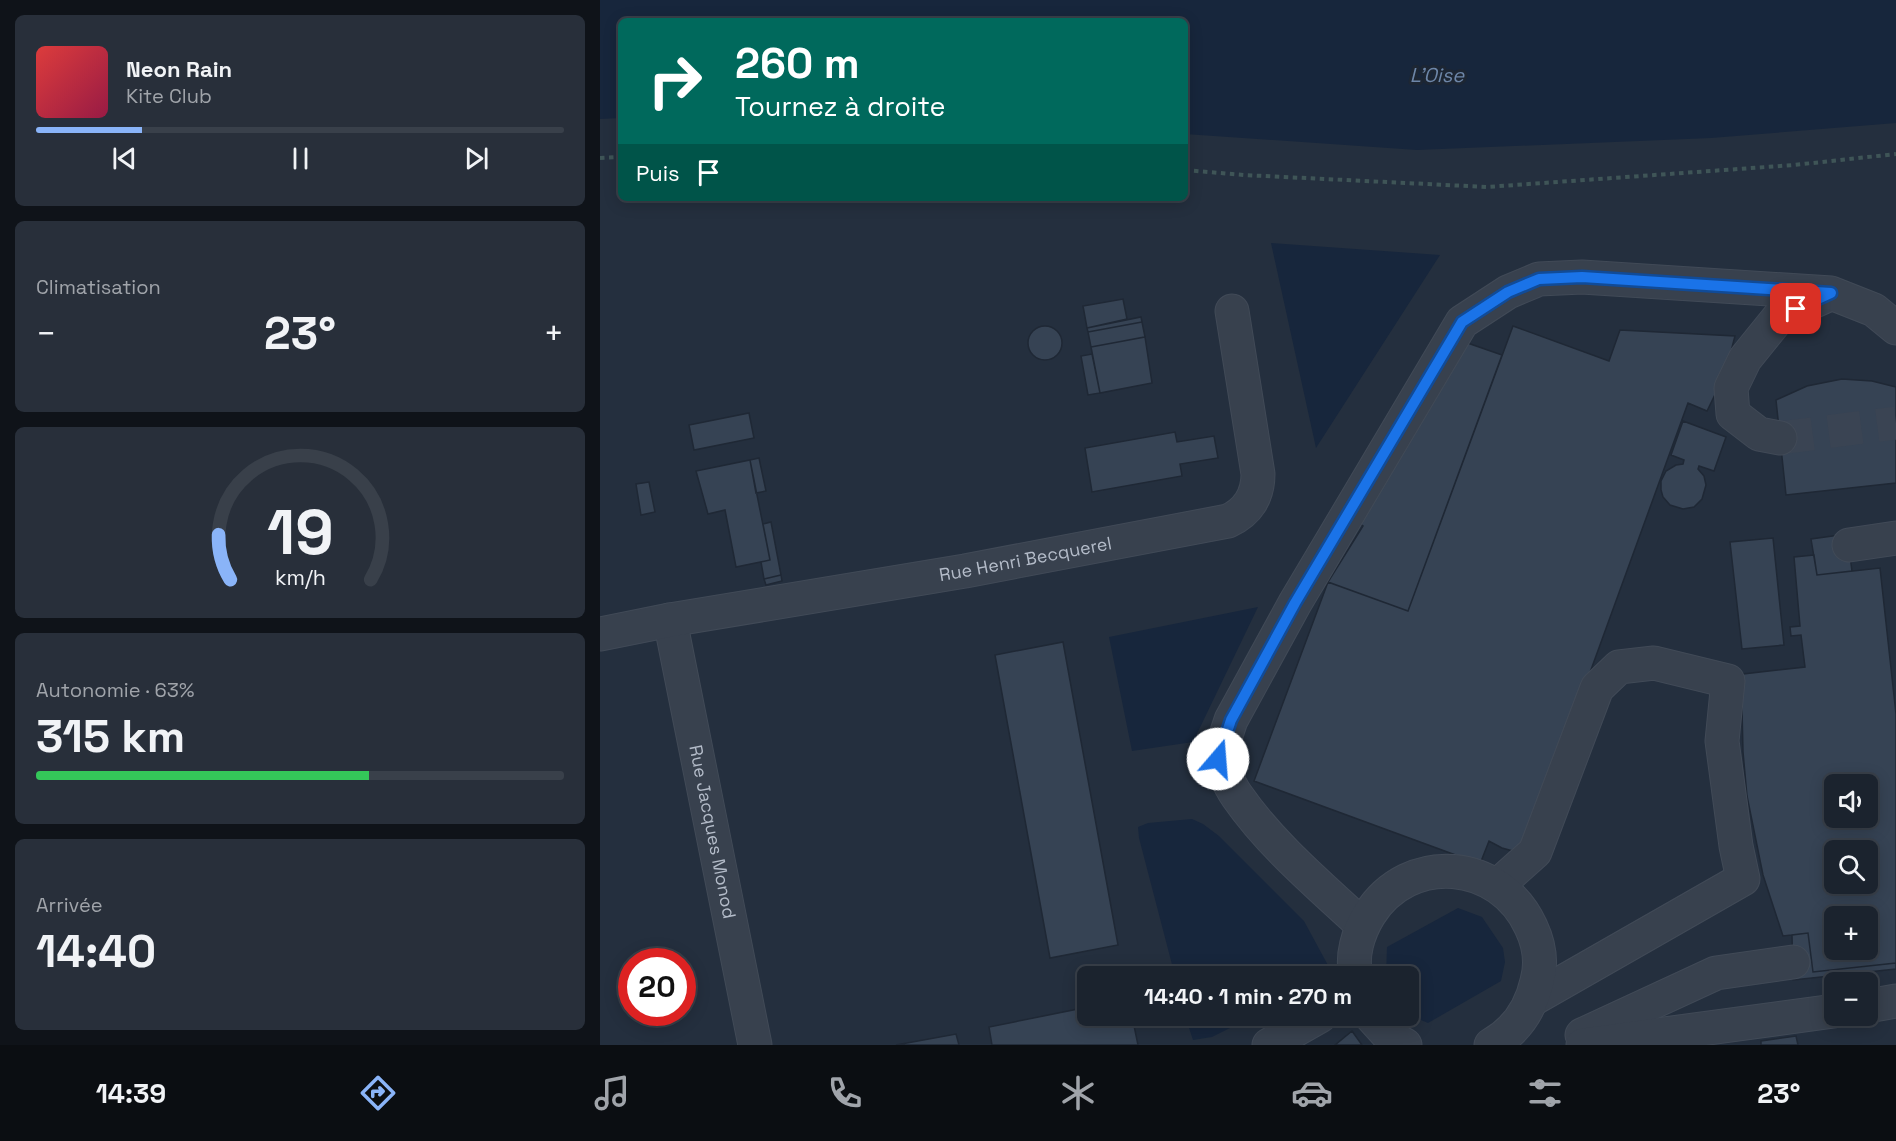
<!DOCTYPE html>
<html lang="fr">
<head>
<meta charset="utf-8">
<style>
  body { margin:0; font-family:"Space Grotesk",sans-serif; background:#282f3a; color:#f1f3f6; height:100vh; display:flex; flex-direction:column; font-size:22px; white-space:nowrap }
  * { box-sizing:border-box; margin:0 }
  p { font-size:20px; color:#a0a4aa }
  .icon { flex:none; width:33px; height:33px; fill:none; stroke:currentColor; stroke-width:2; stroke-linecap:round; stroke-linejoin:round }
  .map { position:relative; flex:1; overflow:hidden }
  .panel { display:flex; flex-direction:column; gap:15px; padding:15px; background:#0f1319; width:600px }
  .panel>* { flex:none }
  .hud { position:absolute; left:18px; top:18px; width:570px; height:183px; border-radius:9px; box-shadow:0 3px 15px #0003,0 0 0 2px #39404a; background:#00695c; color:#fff; overflow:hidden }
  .buttons { position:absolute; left:1224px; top:774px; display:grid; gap:12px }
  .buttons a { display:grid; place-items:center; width:54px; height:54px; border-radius:9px; background:#1b232e; box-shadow:0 3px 15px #0003,0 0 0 2px #39404a; font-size:30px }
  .speed { position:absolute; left:18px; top:948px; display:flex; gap:12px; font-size:30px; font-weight:700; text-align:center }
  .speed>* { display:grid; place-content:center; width:78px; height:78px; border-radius:50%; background:#1b232e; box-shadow:0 3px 15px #0003,0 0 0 2px #39404a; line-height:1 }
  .speed .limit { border:9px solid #d22; background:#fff; color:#111 }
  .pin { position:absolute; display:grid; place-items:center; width:51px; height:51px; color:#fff; margin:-26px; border-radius:12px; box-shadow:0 3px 9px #0006 }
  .me { position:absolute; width:66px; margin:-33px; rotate:18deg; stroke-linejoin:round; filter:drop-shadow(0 0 4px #0008) }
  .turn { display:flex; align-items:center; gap:21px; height:126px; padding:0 18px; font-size:27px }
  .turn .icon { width:78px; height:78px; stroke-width:2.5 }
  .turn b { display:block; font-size:42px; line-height:51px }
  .then { display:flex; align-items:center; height:57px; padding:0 18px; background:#0003; gap:12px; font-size:22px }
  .big { font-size:45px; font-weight:600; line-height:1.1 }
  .panel .card { flex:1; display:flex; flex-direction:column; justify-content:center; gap:9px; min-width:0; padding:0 21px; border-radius:9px; background:#282f3a }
  .panel .dial { align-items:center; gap:0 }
  .dial svg { height:156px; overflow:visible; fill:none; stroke:#39404a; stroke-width:7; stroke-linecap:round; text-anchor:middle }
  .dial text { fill:#f1f3f6; stroke:none }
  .song { display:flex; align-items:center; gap:18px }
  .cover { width:72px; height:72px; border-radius:9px; background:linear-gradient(135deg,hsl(0 70% 55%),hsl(340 70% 35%)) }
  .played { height:6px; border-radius:3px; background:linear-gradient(90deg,#8ab4f8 20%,#39404a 20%) }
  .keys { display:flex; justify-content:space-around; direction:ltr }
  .heat { display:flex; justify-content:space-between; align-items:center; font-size:33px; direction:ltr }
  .charge { height:9px; border-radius:4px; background:linear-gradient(90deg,#34c759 63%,#39404a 0) }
  .trip { position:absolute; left:477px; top:966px; width:342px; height:60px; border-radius:9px; background:#1b232e; box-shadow:0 3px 15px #0003,0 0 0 2px #39404a; font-weight:600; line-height:60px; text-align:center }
  .menu { display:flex; height:96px; justify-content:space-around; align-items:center; background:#0b0e12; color:#a0a4aa }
  .menu .icon { width:42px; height:42px }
  .menu .current { color:#8ab4f8 }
  .menu b { font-size:27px; color:#f1f3f6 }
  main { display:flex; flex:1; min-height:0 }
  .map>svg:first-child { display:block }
  .water { fill:#17263c }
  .building { fill:#364354; stroke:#1f2835; stroke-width:1.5; fill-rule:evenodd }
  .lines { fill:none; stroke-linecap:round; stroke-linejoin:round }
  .minor-tunnel { stroke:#3a4453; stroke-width:33; stroke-dasharray:33 16; stroke-linecap:butt }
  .minor-casing { stroke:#414a57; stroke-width:35 }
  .path { stroke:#3f5557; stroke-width:4; stroke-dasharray:4.5 4.5; stroke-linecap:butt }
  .minor { stroke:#38414e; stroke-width:33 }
  .route-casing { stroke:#114b97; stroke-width:15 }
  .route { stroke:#1a73e8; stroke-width:10 }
  .labels { text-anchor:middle; stroke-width:6; stroke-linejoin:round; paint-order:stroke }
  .street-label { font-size:18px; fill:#b4bcc9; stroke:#1d2633 }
  .water-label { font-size:20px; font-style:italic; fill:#6d86a8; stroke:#1d2633 }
</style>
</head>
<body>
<main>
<section class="panel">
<div class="card">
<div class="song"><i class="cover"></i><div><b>Neon Rain</b><p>Kite Club</p></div></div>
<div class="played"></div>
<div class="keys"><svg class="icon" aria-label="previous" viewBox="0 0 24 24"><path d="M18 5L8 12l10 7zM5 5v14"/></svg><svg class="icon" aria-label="pause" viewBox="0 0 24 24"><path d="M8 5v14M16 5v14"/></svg><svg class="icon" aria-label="next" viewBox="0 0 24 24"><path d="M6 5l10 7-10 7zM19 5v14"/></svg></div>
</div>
<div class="card"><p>Climatisation</p>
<div class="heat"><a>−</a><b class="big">23°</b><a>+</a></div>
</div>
<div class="card dial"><svg viewBox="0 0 100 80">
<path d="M14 69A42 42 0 1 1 86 69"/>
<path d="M14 69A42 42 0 0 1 8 46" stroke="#8ab4f8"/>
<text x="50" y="56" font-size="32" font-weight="700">19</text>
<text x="50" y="72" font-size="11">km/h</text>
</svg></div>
<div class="card"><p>Autonomie · 63%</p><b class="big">315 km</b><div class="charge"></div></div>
<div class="card"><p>Arrivée</p><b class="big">14:40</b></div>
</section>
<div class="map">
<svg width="1296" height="1045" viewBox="0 0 1296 1045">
  <rect width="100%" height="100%" fill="#242f3e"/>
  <path class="water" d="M0,0h1296v123l-185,15 -294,12 -232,-16v-113h-564v97l-21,1z
    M671,243l169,12 -124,193z
    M658,607l-65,135 -61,9 -23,-114z
    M592,819l11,5 16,12 85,85 26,48 -2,5 -4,2h-149l-36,-138 -1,-11 10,-4z
    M858,908l24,9 21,31 2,14 -4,19 -73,42 -19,-8 -1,-39h-22l1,-29z
    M585,1016h69l-42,21 -19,3z"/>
  <path class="building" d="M523,299l4,20 -40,9 -4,-22z
    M541,317l1,5 -54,10 -1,-4z
    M542,322l3,15 -54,10 -3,-15z
    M913,326l96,35 11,-31 115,6 -10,38 -18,37 -19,-8 -164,451 -22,-6 -13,-7 -9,23 -226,-83 74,-199 80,29z
    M428 343a17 17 0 1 1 34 0a17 17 0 1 1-34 0Z
    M545,337l7,46 -52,10 -9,-46z
    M856,339l46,16 -94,256 -80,-29 35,-56 -14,-9z
    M492,354l8,39 -12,2 -7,-39z
    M1242,379l30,2 24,6v96l-110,12 -10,-95 31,-14z
    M149,413l5,25 -60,12 -5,-25z
    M1083,421l43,16 -12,34 -15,-5 -1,3 6,7 2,9 -4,14 -8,8 -11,2 -13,-4 -7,-8 -2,-7v-9l5,-10 10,-6 7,-1 1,-4 -13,-5z
    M575,432l2,10 37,-6 4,22 -38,6 2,12 -90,16 -7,-44z
    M159,458l7,33 -10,2 -6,-33z
    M150,460l20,100 -34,7 -11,-57 -17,4 -12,-43z
    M49,482l6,30 -14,3 -5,-31z
    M171,522l10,53 -17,4 -3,-17 9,-2 -7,-36z
    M1247,534l5,37 -35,4 -6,-36z
    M1173,538l11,107 -42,4 -12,-107z
    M1214,555l3,20 63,-7 16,146v249l-83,9 -5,-39 -25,3 -20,-61 -16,-79 -4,-44 -1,-43 1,-35 62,-7 -4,-32 -10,1 -1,-9 10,-1 -6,-69zM1234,784h34v34h-34zM1234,850h34v34h-34zM1234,916h34v34h-34z
    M181,575l1,6 -16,4 -2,-6z
    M463,642l55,303 -68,13 -55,-303z
    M1208,933l5,39 83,-9v6l-103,11 -1,-45z
    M488,1007v9h44l6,29h-146l-3,-18z
    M752,1031l10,14h-27z
    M356,1034l3,11h-63z
    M1196,1036l2,9h-37v-4z"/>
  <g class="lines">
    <path class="minor-tunnel" d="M1180,438l116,-15"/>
    <defs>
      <g id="minor">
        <path d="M1180,438l-21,-4 -26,-20 -2,-26 14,-29 34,-42 49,-22"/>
        <path d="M1249,545l47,-7"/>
        <path id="s1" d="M70,620l85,425"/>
        <path id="s2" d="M0,634l70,-14 295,-49 263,-50c20,-9 30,-25 30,-47l-26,-163"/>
        <path d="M897,886l38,-34 62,-164 22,-21 35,-4 74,18 -6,60 14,105 7,33 -210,120"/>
        <path d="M762,925c-43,-40 -91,-80 -125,-129 -8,-11 -13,-25 -19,-37l13,-39 64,-117 167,-281 46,-30 31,-13 43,-2 249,16 43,17 22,18"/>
        <path d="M756,976c-5,-20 2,-43 13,-61 40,-64 131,-56 162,12 8,17 11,36 6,54 -6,27 -21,50 -46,64"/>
        <path d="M1268,1006l28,-5"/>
        <path d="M771,1016l19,21 15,8"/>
        <path d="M982,1035l134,-62 77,-11"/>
        <path d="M669,1045l51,-29"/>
        <path d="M983,1045l251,-34"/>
      </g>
    </defs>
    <use href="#minor" class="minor-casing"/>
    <path class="path" d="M0,158l21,-1
      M585,170l59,5 243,12 307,-22 102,-11"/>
    <use href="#minor" class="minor"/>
  </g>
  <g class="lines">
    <defs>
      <path id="route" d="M618,759l13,-39 64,-117 167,-281 46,-30 31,-13 43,-2 249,16 -35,16"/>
    </defs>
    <use href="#route" class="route-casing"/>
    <use href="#route" class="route"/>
  </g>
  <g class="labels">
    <g class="street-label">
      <text dy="6" stroke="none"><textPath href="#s2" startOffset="432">Rue Henri Becquerel</textPath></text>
      <text dy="6" stroke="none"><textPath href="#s1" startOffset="216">Rue Jacques Monod</textPath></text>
    </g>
    <g class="water-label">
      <text x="837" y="82">L’Oise</text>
    </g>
  </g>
</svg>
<div class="buttons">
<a><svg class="icon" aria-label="sound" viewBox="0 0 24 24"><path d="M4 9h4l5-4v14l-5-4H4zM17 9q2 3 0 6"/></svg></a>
<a><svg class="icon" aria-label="search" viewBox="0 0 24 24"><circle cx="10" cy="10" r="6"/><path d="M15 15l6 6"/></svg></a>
<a>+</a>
<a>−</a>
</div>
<div class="speed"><div class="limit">20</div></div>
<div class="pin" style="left:1196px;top:309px;background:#d93025"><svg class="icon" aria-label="arrive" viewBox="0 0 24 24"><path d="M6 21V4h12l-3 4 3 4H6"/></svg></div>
<svg class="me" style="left:618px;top:759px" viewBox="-20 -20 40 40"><circle r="19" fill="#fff"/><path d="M0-13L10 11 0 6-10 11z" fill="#1a73e8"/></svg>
<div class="trip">14:40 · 1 min · 270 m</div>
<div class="hud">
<div class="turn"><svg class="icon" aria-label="right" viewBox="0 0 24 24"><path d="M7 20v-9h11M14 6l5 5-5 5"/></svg><div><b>260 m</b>Tournez à droite</div></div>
<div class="then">Puis<svg class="icon" aria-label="arrive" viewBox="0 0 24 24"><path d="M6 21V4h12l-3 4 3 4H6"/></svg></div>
</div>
</div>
</main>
<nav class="menu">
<b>14:39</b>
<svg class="icon current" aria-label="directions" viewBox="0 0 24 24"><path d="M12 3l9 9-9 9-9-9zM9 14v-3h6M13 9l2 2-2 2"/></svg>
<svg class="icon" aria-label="music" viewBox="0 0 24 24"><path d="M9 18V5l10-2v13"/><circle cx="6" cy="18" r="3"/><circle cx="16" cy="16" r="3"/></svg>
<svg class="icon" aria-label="phone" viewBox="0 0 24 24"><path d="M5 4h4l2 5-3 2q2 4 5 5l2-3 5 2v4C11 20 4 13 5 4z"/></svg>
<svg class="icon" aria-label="climate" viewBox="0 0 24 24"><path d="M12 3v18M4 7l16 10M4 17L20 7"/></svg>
<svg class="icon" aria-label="car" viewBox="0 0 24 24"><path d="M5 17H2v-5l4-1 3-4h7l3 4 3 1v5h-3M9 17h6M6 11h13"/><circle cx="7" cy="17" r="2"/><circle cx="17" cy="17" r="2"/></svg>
<svg class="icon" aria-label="filters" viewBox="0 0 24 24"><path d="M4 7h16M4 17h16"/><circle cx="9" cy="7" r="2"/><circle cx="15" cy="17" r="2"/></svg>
<b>23°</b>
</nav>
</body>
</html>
